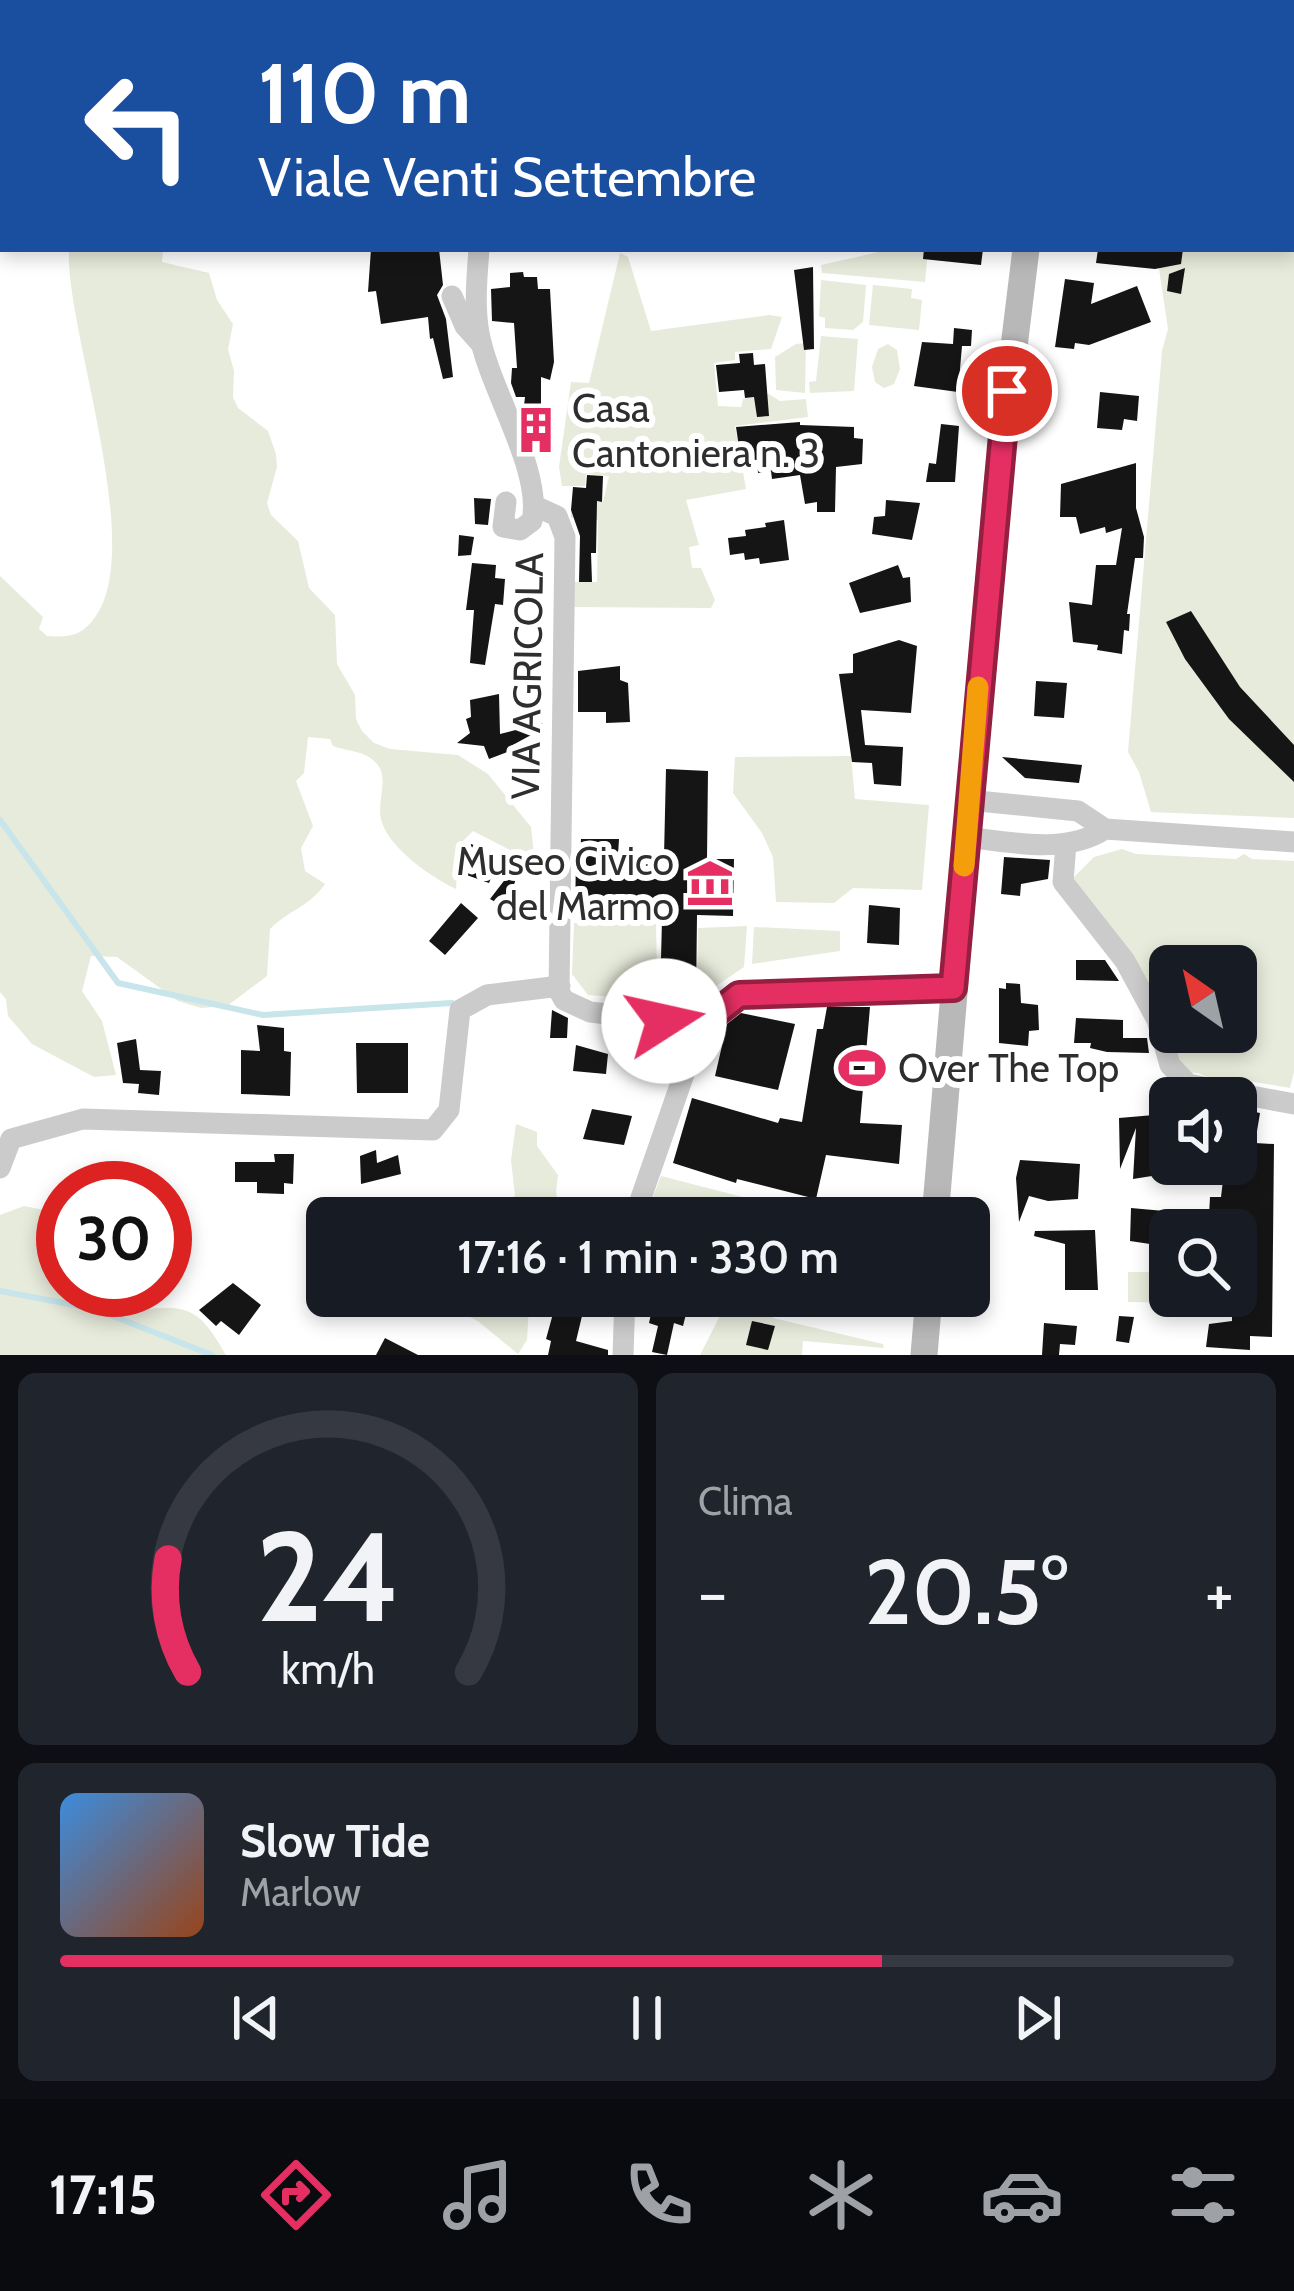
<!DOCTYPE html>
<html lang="it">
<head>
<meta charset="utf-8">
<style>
  body { margin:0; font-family:Cabin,sans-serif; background:#20242c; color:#f1f3f6; height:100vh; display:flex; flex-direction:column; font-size:45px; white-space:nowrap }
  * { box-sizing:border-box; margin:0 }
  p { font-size:39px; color:#9ea1a6 }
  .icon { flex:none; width:66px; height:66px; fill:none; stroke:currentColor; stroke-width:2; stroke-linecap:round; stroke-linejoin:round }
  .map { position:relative; height:1355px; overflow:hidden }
  .sheet { display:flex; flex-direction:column; gap:18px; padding:18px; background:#0d0f14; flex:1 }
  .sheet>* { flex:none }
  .guide { position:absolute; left:0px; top:0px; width:1296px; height:252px; box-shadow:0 6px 18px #0003; background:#1a4fa0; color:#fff; overflow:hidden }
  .needle { width:78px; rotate:326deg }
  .buttons { position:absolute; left:1149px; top:945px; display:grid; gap:24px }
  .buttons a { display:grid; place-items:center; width:108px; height:108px; border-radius:18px; background:#171b24; box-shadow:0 6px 18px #0003; font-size:60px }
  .speed { position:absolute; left:36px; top:1161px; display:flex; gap:24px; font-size:60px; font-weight:700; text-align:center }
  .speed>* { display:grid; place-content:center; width:156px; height:156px; border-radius:50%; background:#171b24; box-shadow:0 6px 18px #0003; line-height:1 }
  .speed .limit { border:18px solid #d22; background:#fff; color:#111 }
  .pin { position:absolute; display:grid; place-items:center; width:102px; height:102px; color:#fff; margin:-51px; border:6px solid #fff; border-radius:50%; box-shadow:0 3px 12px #0007 }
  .me { position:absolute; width:132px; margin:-66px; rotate:80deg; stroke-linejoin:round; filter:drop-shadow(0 0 9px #0008) }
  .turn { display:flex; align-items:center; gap:42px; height:252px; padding:0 60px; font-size:54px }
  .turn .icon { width:156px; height:156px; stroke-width:2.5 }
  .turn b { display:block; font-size:84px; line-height:102px }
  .big { font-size:90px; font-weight:600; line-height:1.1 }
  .sheet .tile { flex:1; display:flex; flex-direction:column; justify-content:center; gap:18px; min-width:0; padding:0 42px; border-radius:18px; background:#20242c }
  .sheet .dial { align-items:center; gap:0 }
  .dial svg { height:312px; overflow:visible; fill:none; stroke:#363941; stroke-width:7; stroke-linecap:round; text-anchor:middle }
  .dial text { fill:#f1f3f6; stroke:none }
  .song { display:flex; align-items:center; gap:36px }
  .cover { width:144px; height:144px; border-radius:18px; background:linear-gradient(135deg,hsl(210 70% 55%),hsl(20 70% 35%)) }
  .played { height:12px; border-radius:6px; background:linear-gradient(90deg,#e52f63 70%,#363941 70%) }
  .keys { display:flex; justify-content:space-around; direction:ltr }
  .heat { display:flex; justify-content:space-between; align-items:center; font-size:66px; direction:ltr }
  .sheet .tiles { flex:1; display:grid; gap:18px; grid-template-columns:1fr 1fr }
  .tile:last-child { grid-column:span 2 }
  .trip { position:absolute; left:306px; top:1197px; width:684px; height:120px; border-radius:18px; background:#171b24; box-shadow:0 6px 18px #0003; font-weight:600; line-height:120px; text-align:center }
  .menu { display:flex; height:192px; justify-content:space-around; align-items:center; background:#090b0e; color:#9ea1a6 }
  .menu .icon { width:84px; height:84px }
  .menu .selected { color:#e52f63 }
  .menu b { font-size:54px; color:#f1f3f6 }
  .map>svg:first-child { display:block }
  .green { fill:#e7ebdb; fill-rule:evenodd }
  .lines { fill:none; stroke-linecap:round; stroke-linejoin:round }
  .stream { stroke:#c7e5eb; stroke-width:6 }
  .building { fill:#151515 }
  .street { stroke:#cbcbcb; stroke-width:21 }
  .secondary { stroke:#b8b8b8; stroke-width:27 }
  .route-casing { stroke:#951f40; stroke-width:30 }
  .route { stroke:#e52f63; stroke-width:21 }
  .slow { stroke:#f59e0b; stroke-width:21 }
  .labels { text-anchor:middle; stroke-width:12; stroke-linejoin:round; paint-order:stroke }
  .poi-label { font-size:39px; fill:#2e2e2e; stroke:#fff; text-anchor:start }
  .street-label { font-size:39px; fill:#2e2e2e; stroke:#fff }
</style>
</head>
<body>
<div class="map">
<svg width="1294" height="1355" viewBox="0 0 1294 1355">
  <rect width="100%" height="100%" fill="#fff"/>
  <path class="green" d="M0,0h237l3,3h-237v81z
    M1294,230v588l-143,-6 -12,-40 -11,-20 34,-401 6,-22 -12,-80h137z
    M69,249h94l-1,13 47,11 8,27 16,24 -5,25 6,22 -1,26 5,11 30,23 8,23 1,13 -10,36 4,12 27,26 11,47 26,27 2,49 18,31 1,24 6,12 12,12 16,6 68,6 30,19 43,53 4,36 -62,-32 -14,14 -3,44c-24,-11 -69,-42 -75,-70 -5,-22 13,-46 -12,-62 -9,-6 -26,-7 -36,-11l-3,-7 -22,-2 -4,36 -8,8 17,45 -12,22 4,23 20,13c-17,24 -35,25 -55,45l-3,47 -40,30 -26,2 -23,-7 -61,-44 -26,-1 -9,35 20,30 14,54 -22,2 -62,-33 -24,-28 -2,-17 -6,-7v-416l43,41 -4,12 8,7c12,1 26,1 36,-6 75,-56 -19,-298 -14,-381z
    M892,249h36l-3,33 -103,-9 -1,-8z
    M620,253l8,4 23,74 118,-16 13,2 -11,32 -36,3v8l-21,3 4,43 23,1 2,-8 26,-5 11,7 26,-2 2,18 -73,9 11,63 -60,11 13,45 -10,2 3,21h9l14,32 -4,8 -138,-1v-25h24l1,-62 -27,-2v-6h13v-12l19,2 6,-26 -23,-2 -1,12h-23l-3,-19 12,-85 18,1z
    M821,280l45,5 -3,37 -10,8 -28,-2v-10l-6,-2z
    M873,285l39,4 -1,9 11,2 -3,30 -50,-5z
    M821,336l37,3 -4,52 -44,2 -1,-11 7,-1z
    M806,343l-1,50 -29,-3 -1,-33 21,-13z
    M888,344l9,6 3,19 -6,15 -10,4 -9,-6 -3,-15 6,-18z
    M851,756l4,43 74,6 -7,85 -69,-2 -19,15 -58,-1 -3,-45 -11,-24 -29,-40 2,-36z
    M1122,849l14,5 100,5 8,-5 8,5 42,2v211l-4,16 -52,-9 -8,7 -32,-13 -15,-1 -114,-190 25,-25zM1170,966h66v66h-66z
    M656,922l1,56h-17l-1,21 -51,-4 -16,-21 2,-51z
    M747,926l-3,41 -47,32 1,-71z
    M754,927l86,4v20l-88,13z
    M516,1124l21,8v14l21,29 -2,17 5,26h-127l2,-17 52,13 18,-4 9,-15 -4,-35z
    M661,1176l140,36 -4,6h-152z
    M24,1206l25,5 14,19v60h42c22,34 52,10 82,21 19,7 29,28 39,44h-226v-140z
    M1128,1272h42v24h23v7l-65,-1z
    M444,1296h100l-15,9 -2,35 -9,14 -39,-32 -30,-17z
    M730,1296h38l7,13 -2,9 110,26 1,4 -81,-7 -1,14h-102z"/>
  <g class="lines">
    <path class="stream" d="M0,820l118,163 145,32 189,-12
      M0,1291l95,18 117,46"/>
  </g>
  <path class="building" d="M371,249h68l4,36 -6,10 9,24 7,58 -10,2 -10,-41 -3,1 -2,-22 -47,7 -5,-33 -8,1z
    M924,249h59l-2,16 -58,-6z
    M1098,249h85l-2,15 -26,5 -59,-6z
    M813,267l1,82 -10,1 -10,-80z
    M1185,268l-4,26 -14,-3 2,-17z
    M523,272l1,5h13l1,12h12l4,73 -4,18 -9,-3v42l8,1 -4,27 -9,-2 -13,-31 2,-17h-9l-5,-14 1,-15h5l-3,-45 -22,-2 -1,-32 19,-2v-14z
    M1065,279l29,4 -3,21 46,-18 14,36 -62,23 -14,-2 -1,6 -19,-2z
    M954,328l18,2 -1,16h-9l-4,46 -44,-6 8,-44 31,2z
    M753,353l1,12 11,-1 4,52 -12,1 -3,-20 -9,1 -1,-8 -25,2 -3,-27 24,-2 -1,-9z
    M1100,392l39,4 -2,25 -13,-2 -2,11 -25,-2z
    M800,422v3l54,2v11l9,1 -1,25 -26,3 -1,45h-18v-10l-12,2 -5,-29 -28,4 -1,-8 -13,2 -1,-13 -16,1 -5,-34z
    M941,424l18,2 -4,56h-29l3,-19 7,1z
    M1136,463v45l8,29 -1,21h-8l-8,56h3l-1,17 -5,-1 -2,24 -25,-4 1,-5 -25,-3 -4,-40 23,3 4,-40h20l6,-37 -16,5 -1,-6 -25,7 -4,-17h-16l1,-33z
    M587,475l16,1 -1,26 -5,-1 -1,52h-5l1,29h-13l1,-46 -9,-26 2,-23 13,1z
    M474,498l17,1 -3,26 -13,-1z
    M886,500l34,3 -8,37 -40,-6 2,-17 11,-1z
    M784,520l5,40 -29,4 -1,-6 -14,2 -1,-7 -14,2 -2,-17 18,-2 -1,-6 21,-3 -1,-4z
    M459,535l15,2 -3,18 -13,1z
    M472,563l24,2 -1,13 10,1 -2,26 -8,-1 -10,61 -15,-2 4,-53h-8z
    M898,565l5,13 7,-1 1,25 -51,11 -11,-30z
    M1191,611l49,76 54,58v37l-65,-63 -44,-60 -19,-37z
    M899,640l18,6 -6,67 -50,-3 4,35 38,2 -2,39 -27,-2 -2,-21 -20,-1 -13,-88 14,-1v-19z
    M620,666v14l8,3 2,39 -24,1v-11h-28v-41z
    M1036,681l31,2 -3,35 -30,-2z
    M499,694l1,40 42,-11 2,5 -35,19 1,4 -21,8 -5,-13 -27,-3 13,-10 -4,-14 5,-2 -1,-17z
    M1002,757l80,8 -3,18 -54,-5z
    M666,769l42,2 -1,88h27l-1,57 -36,-1 -1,85h-36l2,-81 -87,-2 1,-61h4l1,-17h38l-1,16 46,1z
    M471,844l30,11 -12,28 -28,-10z
    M1004,857l46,3 -2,19 -27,5 -1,12 -19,-2z
    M520,860l2,1 -16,47 -16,-9z
    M461,903l17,15 -33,37 -16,-14z
    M869,905l31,3 -1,37 -32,-2z
    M1076,960h29l14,21 -43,-1z
    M1006,983l14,1 1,19 17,2 1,25 -10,1 -1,15 -29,-3v-55l7,1z
    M827,1007h43l-10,116 42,2 -3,39 -73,-9 -10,44 -79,-20 -1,4 -63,-20 19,-65 86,25 2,-5 22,4 15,-93h6z
    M552,1010l16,8 -1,20h-17z
    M741,1013l54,11 -17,66 -63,-14 12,-52z
    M1076,1018l47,2v18h24l2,15 -42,-1 -17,-4 1,-5h-17z
    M257,1025l27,3v23l7,1 -1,44 -49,-2v-44l19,1z
    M136,1039l4,31 21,1 -2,24 -21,-2 1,-9 -16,-1 -6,-40z
    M356,1043h52v50h-51z
    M576,1045l32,9 -2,20 -33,-3z
    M1236,1108l24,5 -5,30 19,1 -2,193 -22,-1v14l-44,-3 3,-23 23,-3v-8h4v-83h-66v17l-40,-6 1,-33 78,7 1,-18h11l4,-33h11z
    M592,1109l40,7 -8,29 -41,-6z
    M1154,1115l4,60 -25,4 3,-51 -16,41 -1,-51z
    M376,1150l1,13 21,-8 3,19 -40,10 -1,-28z
    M274,1154h20l-1,30 -9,-1v11l-27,-1v-11h-22v-20h40z
    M1020,1160l60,4 -2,35 -30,2 -19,-5 -10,26 -3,-44z
    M834,1198l52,18 -1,2h-54z
    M1095,1230l3,60h-33v-46l-31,-8 1,-5z
    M233,1283l28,22 -22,30 -18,-14 -5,5 -17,-16z
    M655,1296l34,6 -6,24 -9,-3 -7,32 -15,-3 6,-26 -9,-3z
    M554,1310l28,6 -6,25 32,9v5h-60l3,-14 -5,-2z
    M1119,1316l15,1 -5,26 -13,-2z
    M752,1321l23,5 -7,24 -22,-5z
    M1044,1323l33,3 -2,19 -15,-1 -1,11h-17z
    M385,1338l33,17h-42z"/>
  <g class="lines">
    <path class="street" d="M726,0l6,3
      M634,3l4,-3
      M1293,212h1
      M479,249c-2,27 -5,57 0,84 10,56 64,137 53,188l-12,9 -17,-3 3,-25
      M452,296l13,30 17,19
      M535,506l22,10 8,21 -6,454 5,9 26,12 111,13 38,-30 214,-7
      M968,800l110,11 27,18 189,13
      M966,837c44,5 100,18 139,-8
      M1066,844l-3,38 62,79 32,59 13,45 18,19 106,20
      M0,1168l11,-29 72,-20 350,11 16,-20 11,-100 27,-15 73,-9
      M634,1218l67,-193
      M623,1355l2,-59"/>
    <path class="secondary" d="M1075,3l1,-3
      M935,1218l62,-733 29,-236
      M924,1355l5,-59"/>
  </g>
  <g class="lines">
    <defs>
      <path id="route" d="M664,1021l37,4 38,-30 214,-7 54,-597"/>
    </defs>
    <use href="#route" class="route-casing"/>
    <use href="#route" class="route"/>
    <path class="slow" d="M964,866l14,-179"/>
  </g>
  <defs>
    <symbol id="building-bare" viewBox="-9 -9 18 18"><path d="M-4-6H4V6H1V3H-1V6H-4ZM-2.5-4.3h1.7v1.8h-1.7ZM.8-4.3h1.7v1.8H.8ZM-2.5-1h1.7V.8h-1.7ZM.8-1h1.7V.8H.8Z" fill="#e52f63" stroke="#fff" stroke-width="2.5" paint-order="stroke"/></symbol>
    <symbol id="museum-bare" viewBox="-9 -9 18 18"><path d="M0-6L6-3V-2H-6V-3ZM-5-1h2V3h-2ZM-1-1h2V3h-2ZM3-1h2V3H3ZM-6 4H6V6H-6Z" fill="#e52f63" stroke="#fff" stroke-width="2.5" paint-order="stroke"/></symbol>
    <symbol id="stadium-bare" viewBox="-9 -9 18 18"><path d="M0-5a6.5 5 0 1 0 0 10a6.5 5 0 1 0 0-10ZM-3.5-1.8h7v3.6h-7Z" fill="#e52f63" stroke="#fff" stroke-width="2.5" paint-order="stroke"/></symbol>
  </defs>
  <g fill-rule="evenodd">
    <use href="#building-bare" x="503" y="397" width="66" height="66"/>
    <use href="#museum-bare" x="677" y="850" width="66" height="66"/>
    <use href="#stadium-bare" x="829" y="1035" width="66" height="66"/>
  </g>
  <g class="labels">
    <g class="poi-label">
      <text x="572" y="422">Casa<tspan x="572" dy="45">Cantoniera n. 3</tspan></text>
      <text x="674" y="875" text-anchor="end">Museo Civico<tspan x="674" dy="45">del Marmo</tspan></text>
      <text x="898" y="1082">Over The Top</text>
    </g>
    <g class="street-label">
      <text transform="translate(527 676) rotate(-89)" y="14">VIA AGRICOLA</text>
    </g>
  </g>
</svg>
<div class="buttons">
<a><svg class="needle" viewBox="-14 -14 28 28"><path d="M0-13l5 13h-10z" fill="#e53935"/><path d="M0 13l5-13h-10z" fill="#9ea1a6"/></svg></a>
<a><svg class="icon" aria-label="sound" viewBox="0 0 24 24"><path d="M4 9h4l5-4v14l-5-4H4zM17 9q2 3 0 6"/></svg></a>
<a><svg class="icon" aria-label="search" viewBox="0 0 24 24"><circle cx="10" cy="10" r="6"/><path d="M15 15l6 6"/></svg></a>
</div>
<div class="speed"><div class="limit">30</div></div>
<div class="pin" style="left:1007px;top:391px;background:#d93025"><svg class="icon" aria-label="arrive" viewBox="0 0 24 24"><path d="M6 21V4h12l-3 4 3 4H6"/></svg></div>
<svg class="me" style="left:664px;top:1021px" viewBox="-20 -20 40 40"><circle r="19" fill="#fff"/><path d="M0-13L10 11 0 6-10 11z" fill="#e52f63"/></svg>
<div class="trip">17:16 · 1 min · 330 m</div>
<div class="guide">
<div class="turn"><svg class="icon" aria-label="left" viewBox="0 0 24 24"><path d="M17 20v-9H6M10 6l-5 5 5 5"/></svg><div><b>110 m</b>Viale Venti Settembre</div></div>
</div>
</div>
<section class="sheet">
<div class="tiles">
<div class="tile dial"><svg viewBox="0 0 100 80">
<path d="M14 69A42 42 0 1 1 86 69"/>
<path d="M14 69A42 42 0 0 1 9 40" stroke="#e52f63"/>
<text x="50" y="56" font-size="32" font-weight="700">24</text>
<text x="50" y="72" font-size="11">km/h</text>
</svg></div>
<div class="tile"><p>Clima</p>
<div class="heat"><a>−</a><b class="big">20.5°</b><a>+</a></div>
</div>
<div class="tile">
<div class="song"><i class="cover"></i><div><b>Slow Tide</b><p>Marlow</p></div></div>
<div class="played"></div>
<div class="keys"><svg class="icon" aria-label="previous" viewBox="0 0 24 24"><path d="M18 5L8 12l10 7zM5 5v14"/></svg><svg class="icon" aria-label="pause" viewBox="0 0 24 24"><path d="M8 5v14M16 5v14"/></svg><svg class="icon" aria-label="next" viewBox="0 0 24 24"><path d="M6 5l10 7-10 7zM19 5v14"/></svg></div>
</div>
</div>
</section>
<nav class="menu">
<b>17:15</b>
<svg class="icon selected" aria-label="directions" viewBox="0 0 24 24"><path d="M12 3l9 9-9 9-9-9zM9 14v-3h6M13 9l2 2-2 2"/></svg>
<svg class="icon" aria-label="music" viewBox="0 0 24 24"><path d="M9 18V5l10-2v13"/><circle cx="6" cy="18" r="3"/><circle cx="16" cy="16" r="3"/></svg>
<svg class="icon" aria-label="phone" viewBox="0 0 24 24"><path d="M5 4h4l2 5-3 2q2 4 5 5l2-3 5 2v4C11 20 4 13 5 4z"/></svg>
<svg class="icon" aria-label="climate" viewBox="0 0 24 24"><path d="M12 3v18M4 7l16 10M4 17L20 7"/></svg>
<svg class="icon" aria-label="car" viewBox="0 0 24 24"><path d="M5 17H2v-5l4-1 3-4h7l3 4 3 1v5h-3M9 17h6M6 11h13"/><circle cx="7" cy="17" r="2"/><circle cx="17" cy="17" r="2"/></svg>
<svg class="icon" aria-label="filters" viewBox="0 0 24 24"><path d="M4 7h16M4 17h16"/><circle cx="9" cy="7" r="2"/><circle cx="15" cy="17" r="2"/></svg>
</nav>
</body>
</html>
